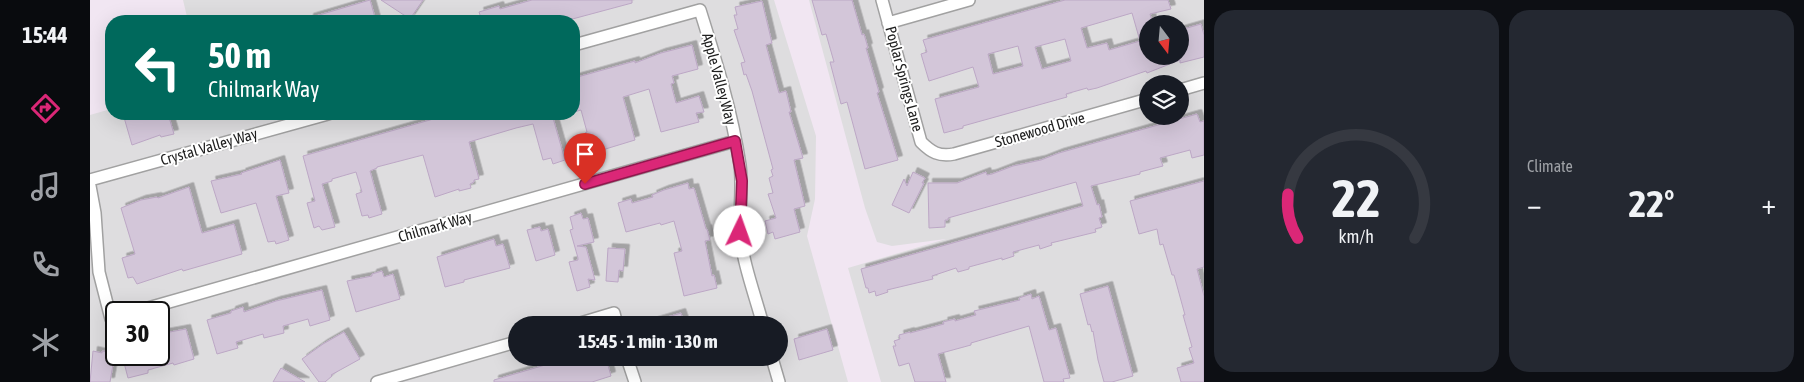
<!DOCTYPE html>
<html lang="en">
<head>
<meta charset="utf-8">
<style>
  body { margin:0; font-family:"Asap Condensed",sans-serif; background:#242831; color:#f1f3f6; height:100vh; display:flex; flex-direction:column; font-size:19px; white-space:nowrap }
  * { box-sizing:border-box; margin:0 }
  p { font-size:16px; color:#9ea1a6 }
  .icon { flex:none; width:28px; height:28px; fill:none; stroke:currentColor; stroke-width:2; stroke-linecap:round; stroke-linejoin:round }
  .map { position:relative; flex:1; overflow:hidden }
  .details { display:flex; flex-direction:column; gap:10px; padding:10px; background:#0d0f14; width:600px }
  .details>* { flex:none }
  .guide { position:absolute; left:15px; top:15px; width:475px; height:105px; border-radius:20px; box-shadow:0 5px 20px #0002; background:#00695c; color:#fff; overflow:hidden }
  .needle { width:32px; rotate:164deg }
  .fabs { position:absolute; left:1049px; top:15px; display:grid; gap:10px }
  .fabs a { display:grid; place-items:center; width:50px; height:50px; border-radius:50%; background:#171b24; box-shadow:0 5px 20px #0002; font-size:25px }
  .speed { position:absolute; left:15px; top:301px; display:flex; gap:10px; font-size:25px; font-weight:700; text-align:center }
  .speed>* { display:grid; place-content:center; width:65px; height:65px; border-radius:50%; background:#171b24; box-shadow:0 5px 20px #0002; line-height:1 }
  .speed .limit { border:2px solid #111; border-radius:8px; background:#fff; color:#111 }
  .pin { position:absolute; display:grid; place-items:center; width:42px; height:42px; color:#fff; margin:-51px -21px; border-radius:50% 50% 50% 0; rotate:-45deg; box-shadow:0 0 5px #0007 }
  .pin .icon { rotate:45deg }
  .me { position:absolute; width:55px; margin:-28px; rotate:3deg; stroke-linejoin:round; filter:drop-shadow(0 0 4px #0008) }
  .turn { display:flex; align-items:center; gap:18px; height:105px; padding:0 20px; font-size:22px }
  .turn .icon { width:65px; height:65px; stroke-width:2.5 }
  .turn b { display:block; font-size:35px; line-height:42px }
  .big { font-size:38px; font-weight:700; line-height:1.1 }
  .details .widget { flex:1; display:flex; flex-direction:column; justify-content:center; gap:8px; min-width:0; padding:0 18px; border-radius:20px; background:#242831 }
  .details .dial { align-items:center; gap:0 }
  .dial svg { height:130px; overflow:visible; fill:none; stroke:#363941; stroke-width:7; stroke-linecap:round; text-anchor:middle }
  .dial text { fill:#f1f3f6; stroke:none }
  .heat { display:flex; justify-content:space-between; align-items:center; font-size:28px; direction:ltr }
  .details .tiles { flex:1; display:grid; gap:10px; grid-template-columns:repeat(2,1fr) }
  .trip { position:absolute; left:418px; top:316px; width:280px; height:50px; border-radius:25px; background:#171b24; box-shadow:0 5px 20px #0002; font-weight:700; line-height:50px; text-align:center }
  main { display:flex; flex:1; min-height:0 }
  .tabs { display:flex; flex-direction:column; width:90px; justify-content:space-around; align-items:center; background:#090b0e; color:#9ea1a6 }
  .tabs .icon { width:35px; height:35px }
  .tabs .selected { color:#db2777 }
  .tabs b { font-size:22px; color:#f1f3f6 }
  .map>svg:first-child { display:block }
  .residential { fill:#dedddf; fill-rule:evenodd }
  .building { fill:#d3c6d9; stroke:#bca7c5; fill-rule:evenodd; filter:url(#shadow) }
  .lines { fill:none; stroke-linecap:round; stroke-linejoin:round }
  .minor-casing { stroke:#a1a1a1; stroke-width:14 }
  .minor { stroke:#fff; stroke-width:11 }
  .route-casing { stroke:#8e194d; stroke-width:12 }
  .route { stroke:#db2777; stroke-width:9 }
  .labels { text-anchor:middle; stroke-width:4; stroke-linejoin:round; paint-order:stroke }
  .street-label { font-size:15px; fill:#202020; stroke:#fff }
</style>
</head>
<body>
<main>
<nav class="tabs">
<b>15:44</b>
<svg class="icon selected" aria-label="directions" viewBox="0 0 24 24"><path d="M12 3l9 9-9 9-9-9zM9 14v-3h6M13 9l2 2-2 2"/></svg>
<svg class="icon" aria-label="music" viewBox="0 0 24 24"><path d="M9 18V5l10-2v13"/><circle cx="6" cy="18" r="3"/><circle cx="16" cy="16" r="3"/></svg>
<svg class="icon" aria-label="phone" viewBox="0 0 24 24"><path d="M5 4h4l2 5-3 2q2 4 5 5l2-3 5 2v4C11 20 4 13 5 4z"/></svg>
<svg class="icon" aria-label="climate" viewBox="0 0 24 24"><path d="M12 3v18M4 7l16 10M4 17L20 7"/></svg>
</nav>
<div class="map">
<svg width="1114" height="382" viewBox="0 0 1114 382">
  <defs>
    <filter id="shadow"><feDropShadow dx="4.5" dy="-4.5" stdDeviation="0" flood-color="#0004"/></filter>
  </defs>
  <rect width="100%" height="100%" fill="#f1e6f2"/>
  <path class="residential" d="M93,0h591l42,136 -1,63 -8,37 41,146h-758v-267l21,-6v5h463v-93h-386zM26,312h43v43h-43zM426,325h263v33h-263z
    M719,0h395v382h-323l-33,-114 98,-29 -54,7 -15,-4 -12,-34zM1058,24h32v32h-32zM1058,84h32v32h-32z"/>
  <path class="building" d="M280,0l6,21h-67v-3z
    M291,0h42l-13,19z
    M442,0h100v3l-67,18h-83l-3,-9 20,-6 1,3z
    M722,0h40l10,35 2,-1 4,14h-2l13,44 -2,1 21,67 -33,9 -18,-67 -6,2 -11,-42h4l-8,-28 -4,1z
    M975,0h103l3,9 -21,5 2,7 -4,1v34h32v-26l21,-6 3,11v22l-24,6v-3l-33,13 -1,-2 -49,17 -9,2 -1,-2 -21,6 1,3 -104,29v2l-19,5 -9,-34 44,-12 -6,-20 -44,14 -8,-27 6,-2 -4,-12zM1042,13l8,28 -31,9 -2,-7 -20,5 -6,-20zM975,39l6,22 -29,8 -7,-22zM928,46l5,20 -30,8 -5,-20z
    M672,1l10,42 -6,2 13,48 7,-2 5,21h-2l14,46 -9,2 11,46 -11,3 6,23 -25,7 -2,-7 -5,2 -3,-13 11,-3 -8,-24 5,-1 -4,-15 4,-2 -2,-6 2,-1 -21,-78 -6,-17 -2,1 -3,-12 4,-1 -11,-32 4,-1 -4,-14h3l-2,-8z
    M602,45l6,24 -26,7 2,7 -3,1 5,19 23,-7 5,16 -8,1 3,9 -38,10 -12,-43 -26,8 12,43 -36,11 -1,-6 -9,2 -4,-14 2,-1 -6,-22 -7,2v-34l61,-17v2l26,-10z
    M33,114h45l6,20 -13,3 -1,-2 -28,10z
    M361,114h105l1,3 -4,1 12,42 -12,4 -2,-6 -8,2 -10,-36 -17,4 -47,14 10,37 -5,1v2l-4,2 1,4 -12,3v-2l-24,8 -12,-42 -46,12v1l-7,3 12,43 -13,4 -1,-3 -6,1 -6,-22 6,-2 -6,-20 -24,7v2l-10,3 13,43 -13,3 -3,-4 -5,2 -7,-25 8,-2 -12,-45z
    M1107,114l3,8 4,-1v34l-12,3 -2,-8 -30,8 3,8 -23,6v2l-49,12 6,19 2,-1 3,13 -3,1 3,9 -7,2 1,3 -45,11 1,2 -12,4 -1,-4 -26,7 1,4 -12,4v-2l-33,9v2l-11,3 -2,-4 -24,8 1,3 -46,11 1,2 -12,4 -1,-5 -6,2 -1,-5h-2l-5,-19 222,-63 -7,-24 -128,36v2h-3v7l-16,1 -1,-45h29l29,-11 1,3 5,-1 21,-8 28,-6 18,-7z
    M190,160l9,33 -13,3 13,44 -13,4 -1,-3 -7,1 -12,-39 -35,10 -10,-32 31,-7 -1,-1z
    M823,172l12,6 -3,5h2l-15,30 -17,-8 12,-26 3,7z
    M1114,181v86l-7,2 7,27v86h-23l-4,-14 17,-5 -5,-15 3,-1 -9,-32h2l-11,-40h-2l-9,-31 -3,1 -3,-16 -18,5 -9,-33z
    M598,183l1,6 5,-1 12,41h1l3,11 -5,1 7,35 2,-1 3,13 -33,8 -10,-43 8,-2 -8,-30 -13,4 -1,-2 -34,9 -8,-29 13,-4 1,4 21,-6 -1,-2 12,-5z
    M99,187l13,46 32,-9 8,30 -59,17 -1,-2 -45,15 -4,-7 -5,1 -6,-20 13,-4 -14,-46 20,-8 16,-3 1,1z
    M491,213l2,6 5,-1 6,24 -17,4 9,1 9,33 -7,-1 2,8 -13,4 -8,-29 9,-2v-2l-8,-28 3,-1 -3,-12z
    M450,227l1,4 7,-2 7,26 -19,6 -9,-31z
    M404,239l2,7 7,-2 7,24 -46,12v2l-19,5 -8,-30z
    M518,248l17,1 -2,22 -4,-1 -1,12 -12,-1z
    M292,271l2,6 9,-3 7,25 -44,13 -9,-31 25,-5v-2z
    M1018,286l25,90 -21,6h-8l-6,-22 -5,-29 -1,1 -2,-8 -2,1 -8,-31z
    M232,290l8,30 -20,6 -2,-7 -25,7 1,7 -20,5 -1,-4 -27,8 2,6 -21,6 -10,-34 24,-7v-2l12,-4 1,5 32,-11z
    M941,294l1,5 7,-3 10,34 7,-2 14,50 -7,1 1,3h-20l-15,-56 -58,17v2l-33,9 8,28h-31l-6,-19 -10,3 -6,-20h3l-2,-5 6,-2 -1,-4 11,-3v1l34,-9 -1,-2 12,-3v2l21,-6 -2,-4 46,-11 -1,-2z
    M591,313l4,12h-33l-1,-3z
    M96,329l8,30 -20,6 -1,-2 -25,7v3l-20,5 -6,-23h37v-21z
    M737,329l6,21 -34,10 -5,-21z
    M254,332l16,27 -29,16 1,1 -7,6h-6l-17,-23 21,-15z
    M3,351l9,2v-2l13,2 -5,29h-20z
    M479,358h37l5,18 -19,6h-98v-2z
    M191,368l24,14h-32z"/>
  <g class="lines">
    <defs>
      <path id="minor" d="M792,0l39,142c10,10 18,15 33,12l194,-55
        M798,23l81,-23
        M484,45l126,-35c16,51 32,102 40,155 3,23 -1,45 0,68 3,31 15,62 23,92
        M1090,90l24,-7
        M0,180l238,-66
        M0,186l5,27 4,59 12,47 5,-1
        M44,312l601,-171
        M484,325l40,-12 3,12
        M537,358l8,24
        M682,358l7,24
        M287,382l139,-40"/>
    </defs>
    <use href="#minor" class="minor-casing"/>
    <use href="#minor" class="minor"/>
  </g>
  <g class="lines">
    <defs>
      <path id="route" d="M495,184l150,-43 7,40 -2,51"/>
    </defs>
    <use href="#route" class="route-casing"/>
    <use href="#route" class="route"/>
  </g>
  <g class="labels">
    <g class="street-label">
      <text transform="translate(629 79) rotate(75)" y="5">Apple Valley Way</text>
      <text transform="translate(814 79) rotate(75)" y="5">Poplar Springs Lane</text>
      <text transform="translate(950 130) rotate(-16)" y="5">Stonewood Drive</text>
      <text transform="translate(119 147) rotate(-16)" y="5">Crystal Valley Way</text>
      <text transform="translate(345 227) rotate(-16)" y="5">Chilmark Way</text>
    </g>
  </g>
</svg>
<div class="fabs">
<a><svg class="needle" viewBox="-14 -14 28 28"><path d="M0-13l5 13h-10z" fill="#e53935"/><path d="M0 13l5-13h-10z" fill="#9ea1a6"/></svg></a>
<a><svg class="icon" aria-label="layers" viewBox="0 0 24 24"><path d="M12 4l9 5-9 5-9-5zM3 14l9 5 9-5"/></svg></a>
</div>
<div class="speed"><div class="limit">30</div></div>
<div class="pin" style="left:495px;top:184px;background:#d93025"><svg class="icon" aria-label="arrive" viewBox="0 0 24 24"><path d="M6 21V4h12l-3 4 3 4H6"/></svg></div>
<svg class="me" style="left:650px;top:232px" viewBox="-20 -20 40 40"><circle r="19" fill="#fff"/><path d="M0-13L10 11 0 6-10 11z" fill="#db2777"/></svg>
<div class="trip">15:45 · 1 min · 130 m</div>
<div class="guide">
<div class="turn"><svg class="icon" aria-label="left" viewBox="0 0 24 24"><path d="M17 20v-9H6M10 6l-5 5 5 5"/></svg><div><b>50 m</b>Chilmark Way</div></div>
</div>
</div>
<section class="details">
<div class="tiles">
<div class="widget dial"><svg viewBox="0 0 100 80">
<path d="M14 69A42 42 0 1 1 86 69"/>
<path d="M14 69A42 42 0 0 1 8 42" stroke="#db2777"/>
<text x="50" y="56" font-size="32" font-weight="700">22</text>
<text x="50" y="72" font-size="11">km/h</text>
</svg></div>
<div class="widget"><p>Climate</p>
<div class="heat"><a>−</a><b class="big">22°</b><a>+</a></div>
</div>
</div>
</section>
</main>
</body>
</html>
